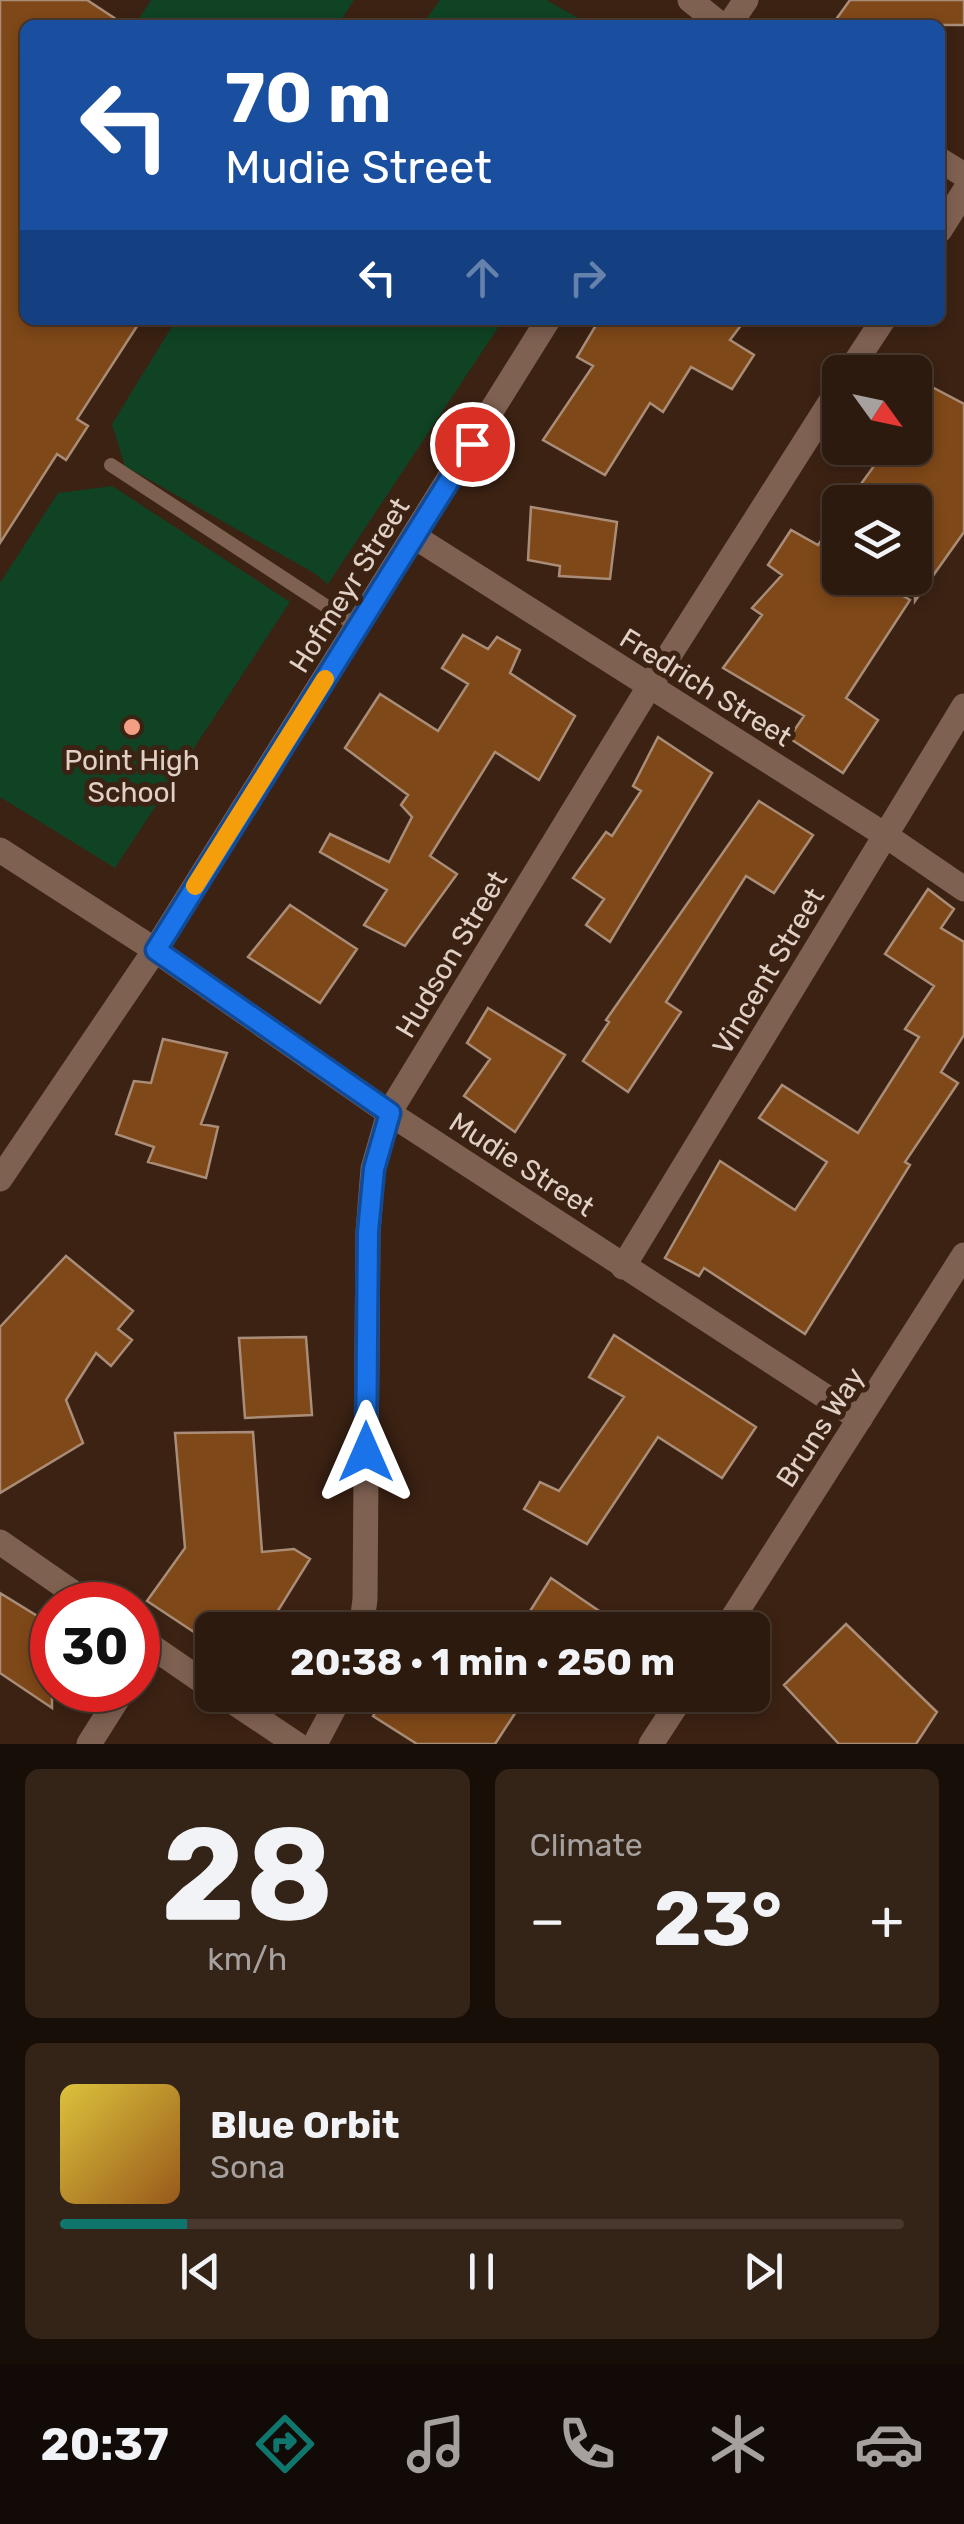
<!DOCTYPE html>
<html lang="en">
<head>
<meta charset="utf-8">
<style>
  body { margin:0; font-family:Rubik,sans-serif; background:#342317; color:#f1f3f6; height:100vh; display:flex; flex-direction:column; font-size:38px; white-space:nowrap }
  * { box-sizing:border-box; margin:0 }
  p { font-size:32px; color:#a6a19e }
  .icon { flex:none; width:55px; height:55px; fill:none; stroke:currentColor; stroke-width:2; stroke-linecap:round; stroke-linejoin:round }
  .map { position:relative; height:1744px; overflow:hidden }
  .sheet { display:flex; flex-direction:column; gap:25px; padding:25px; background:#180e08; flex:1 }
  .sheet>* { flex:none }
  .banner { position:absolute; left:20px; top:20px; width:925px; height:305px; border-radius:15px; box-shadow:0 5px 15px #0003,0 0 0 2px #48382e; background:#1a4fa0; color:#fff; overflow:hidden }
  .needle { width:65px; rotate:123deg }
  .buttons { position:absolute; left:822px; top:355px; display:grid; gap:20px }
  .buttons a { display:grid; place-items:center; width:110px; height:110px; border-radius:15px; background:#2c1a0e; box-shadow:0 5px 15px #0003,0 0 0 2px #48382e; font-size:50px }
  .speed { position:absolute; left:30px; top:1582px; display:flex; gap:20px; font-size:50px; font-weight:700; text-align:center }
  .speed>* { display:grid; place-content:center; width:130px; height:130px; border-radius:50%; background:#2c1a0e; box-shadow:0 5px 15px #0003,0 0 0 2px #48382e; line-height:1 }
  .speed .limit { border:15px solid #d22; background:#fff; color:#111 }
  .pin { position:absolute; display:grid; place-items:center; width:85px; height:85px; color:#fff; margin:-42px; border:5px solid #fff; border-radius:50%; box-shadow:0 2px 10px #0007 }
  .me { position:absolute; width:110px; margin:-55px; rotate:0deg; stroke-linejoin:round; filter:drop-shadow(0 0 8px #0008) }
  .turn { display:flex; align-items:center; gap:35px; height:210px; padding:0 40px; font-size:45px }
  .turn .icon { width:130px; height:130px; stroke-width:2.5 }
  .turn b { display:block; font-size:70px; line-height:85px }
  .lanes { display:flex; align-items:center; height:95px; padding:0 40px; background:#0003; justify-content:center; gap:50px; direction:ltr }
  .lanes .off { opacity:.35 }
  .big { font-size:75px; font-weight:700; line-height:1.1 }
  .sheet .widget { flex:1; display:flex; flex-direction:column; justify-content:center; gap:15px; min-width:0; padding:0 35px; border-radius:15px; background:#342317 }
  .sheet .dial { align-items:center; gap:0 }
  .dial b { font-size:130px; line-height:1 }
  .song { display:flex; align-items:center; gap:30px }
  .cover { width:120px; height:120px; border-radius:15px; background:linear-gradient(135deg,hsl(50 70% 55%),hsl(30 70% 35%)) }
  .played { height:10px; border-radius:5px; background:linear-gradient(90deg,#0f766e 15%,#48382e 15%) }
  .keys { display:flex; justify-content:space-around; direction:ltr }
  .heat { display:flex; justify-content:space-between; align-items:center; font-size:55px; direction:ltr }
  .sheet .tiles { flex:1; display:grid; gap:25px; grid-template-columns:1fr 1fr }
  .widget:last-child { grid-column:span 2 }
  .trip { position:absolute; left:195px; top:1612px; width:575px; height:100px; border-radius:15px; background:#2c1a0e; box-shadow:0 5px 15px #0003,0 0 0 2px #48382e; font-weight:700; line-height:100px; text-align:center }
  .tab-bar { display:flex; height:160px; justify-content:space-around; align-items:center; background:#120a06; color:#a6a19e }
  .tab-bar .icon { width:70px; height:70px }
  .tab-bar .active { color:#0f766e }
  .tab-bar b { font-size:45px; color:#f1f3f6 }
  .map>svg:first-child { display:block }
  .green { fill:#0f4324 }
  .building { fill:#7f4818; stroke:#aa8d78; stroke-width:2.5 }
  .lines { fill:none; stroke-linecap:round; stroke-linejoin:round }
  .lane { stroke:#7f6151; stroke-width:14 }
  .street { stroke:#7f6151; stroke-width:25 }
  .route-casing { stroke:#114b97; stroke-width:25 }
  .route { stroke:#1a73e8; stroke-width:18 }
  .slow { stroke:#f59e0b; stroke-width:18 }
  .poi-dot { fill:#f39f83; stroke:#3b2213; stroke-width:4 }
  .labels { text-anchor:middle; stroke-width:10; stroke-linejoin:round; paint-order:stroke }
  .street-label { font-size:28px; fill:#e1d0c6; stroke:#3b2213 }
  .poi-label { font-size:28px; fill:#e1d0c6; stroke:#3b2213 }
</style>
</head>
<body>
<div class="map">
<svg width="964" height="1744" viewBox="0 0 964 1744">
  <rect width="100%" height="100%" fill="#3b2213"/>
  <path class="green" d="M151,0h203l-16,25h-203z
    M440,0h106l45,25h-169z
    M176,320h327l-175,264 -14,-11 -189,-107 -13,-42z
    M112,486l178,116 -175,266 -115,-71v-214l58,-90z"/>
  <path class="building" d="M0,0h87l38,25h-100v295h116l-64,99 11,7 -22,34 -9,-6 -57,89z
    M850,0h114v25h-132z
    M599,320h146l-15,20 24,15 -22,34 -41,-22 -28,45 -13,-9 -45,72 -62,-35 50,-74 -16,-9z
    M932,387l32,17v128l-49,69v-99h-67l39,-54h28v-40z
    M531,507l86,15 -7,57 -51,-3 1,-10 -32,-6z
    M840,514v64h32l38,22 -64,98 32,22 -35,53 -54,-35 15,-22 -81,-48 39,-53 -10,-7 30,-33 -14,-10 23,-35 27,15z
    M463,635l25,14 9,-12 23,13 -10,23 65,43 -36,64 -44,-28 -65,104 27,18 -52,72 -41,-21 23,-35 -67,-38 10,-18 59,28 23,-45 -11,-12 7,-10 -63,-47 35,-54 58,37 30,-47 -26,-16z
    M658,737l54,36 -102,169 -24,-17 18,-26 -31,-21 33,-46 6,4 29,-45 -8,-5z
    M759,801l54,34 -39,58 -28,-17 -80,126 15,10 -53,80 -45,-31 26,-39 -3,-2z
    M928,889l26,20 -13,19 23,14v93l-23,37 17,11 -53,79 5,3 -105,169 -101,-66 -5,8 -34,-18 55,-97 75,49 32,-48 -68,-44 23,-33 76,48 61,-96 -14,-8 29,-43 -49,-32z
    M290,905l67,44 -37,54 -72,-46z
    M488,1008l77,47 -50,77 -51,-36 26,-37 -23,-16z
    M163,1039l64,14 -26,71 17,3 -12,51 -58,-16 6,-15 -38,-13 18,-53 17,2z
    M66,1256l67,55 -15,18 14,11 -21,26 -15,-13 -30,47 17,43 -83,50v-166z
    M614,1335l142,92 -34,51 -64,-41 -71,107 -63,-35 16,-27 19,9 65,-94 -35,-20z
    M306,1337l6,78 -67,3 -6,-80z
    M253,1432l9,120 32,-3 16,10 -44,71h-54v14l-65,-43 38,-53 -10,-115z
    M551,1578l76,52h-109z
    M0,1593l52,32v83l-52,-35z
    M846,1624l91,88 -21,32h-77l-55,-59z
    M386,1695h141l-32,49h-78l-44,-28z"/>
  <g class="lines">
    <path class="lane" d="M111,465l247,162"/>
    <path class="street" d="M690,0l31,25
      M729,25l17,-25
      M940,160l24,15
      M940,230l24,-38
      M849,372l34,-52
      M415,537l470,298 79,54
      M0,850l155,100 234,163 471,306
      M0,1179l155,-229 393,-630
      M623,1267l341,-561
      M0,1542l91,63
      M361,1630l4,-31 3,-367 5,-63 16,-56 260,-426 191,-300
      M725,1630l239,-375
      M138,1637l74,51
      M223,1695l73,49
      M89,1744l34,-54
      M315,1744l26,-49
      M651,1744l32,-49"/>
  </g>
  <g class="lines">
    <defs>
      <path id="route" d="M366,1452l2,-220 6,-63 16,-56 -234,-163 316,-506"/>
    </defs>
    <use href="#route" class="route-casing"/>
    <use href="#route" class="route"/>
    <path class="slow" d="M195,886l130,-207"/>
  </g>
  <circle class="poi-dot" cx="132" cy="727" r="10"/>
  <g class="labels">
    <g class="street-label">
      <text transform="translate(349 585) rotate(-58)" y="10">Hofmeyr Street</text>
      <text transform="translate(706 687) rotate(32)" y="10">Fredrich Street</text>
      <text transform="translate(451 954) rotate(-59)" y="10">Hudson Street</text>
      <text transform="translate(768 971) rotate(-59)" y="10">Vincent Street</text>
      <text transform="translate(522 1164) rotate(33)" y="10">Mudie Street</text>
      <text transform="translate(820 1427) rotate(-57)" y="10">Bruns Way</text>
    </g>
    <g class="poi-label">
      <text x="132" y="770">Point High<tspan x="132" dy="32">School</tspan></text>
    </g>
  </g>
</svg>
<div class="buttons">
<a><svg class="needle" viewBox="-14 -14 28 28"><path d="M0-13l5 13h-10z" fill="#e53935"/><path d="M0 13l5-13h-10z" fill="#a6a19e"/></svg></a>
<a><svg class="icon" aria-label="layers" viewBox="0 0 24 24"><path d="M12 4l9 5-9 5-9-5zM3 14l9 5 9-5"/></svg></a>
</div>
<div class="speed"><div class="limit">30</div></div>
<div class="pin" style="left:472px;top:444px;background:#d93025"><svg class="icon" aria-label="arrive" viewBox="0 0 24 24"><path d="M6 21V4h12l-3 4 3 4H6"/></svg></div>
<svg class="me" style="left:366px;top:1452px" viewBox="-20 -20 40 40"><path d="M0-17L14 15 0 8-14 15z" fill="#1a73e8" stroke="#fff" stroke-width="4"/></svg>
<div class="trip">20:38 · 1 min · 250 m</div>
<div class="banner">
<div class="turn"><svg class="icon" aria-label="left" viewBox="0 0 24 24"><path d="M17 20v-9H6M10 6l-5 5 5 5"/></svg><div><b>70 m</b>Mudie Street</div></div>
<div class="lanes"><svg class="icon" aria-label="left" viewBox="0 0 24 24"><path d="M17 20v-9H6M10 6l-5 5 5 5"/></svg><svg class="icon off" aria-label="ahead" viewBox="0 0 24 24"><path d="M12 20V5M6 11l6-6 6 6"/></svg><svg class="icon off" aria-label="right" viewBox="0 0 24 24"><path d="M7 20v-9h11M14 6l5 5-5 5"/></svg></div>
</div>
</div>
<section class="sheet">
<div class="tiles">
<div class="widget dial"><b>28</b><p>km/h</p></div>
<div class="widget"><p>Climate</p>
<div class="heat"><a>−</a><b class="big">23°</b><a>+</a></div>
</div>
<div class="widget">
<div class="song"><i class="cover"></i><div><b>Blue Orbit</b><p>Sona</p></div></div>
<div class="played"></div>
<div class="keys"><svg class="icon" aria-label="previous" viewBox="0 0 24 24"><path d="M18 5L8 12l10 7zM5 5v14"/></svg><svg class="icon" aria-label="pause" viewBox="0 0 24 24"><path d="M8 5v14M16 5v14"/></svg><svg class="icon" aria-label="next" viewBox="0 0 24 24"><path d="M6 5l10 7-10 7zM19 5v14"/></svg></div>
</div>
</div>
</section>
<nav class="tab-bar">
<b>20:37</b>
<svg class="icon active" aria-label="directions" viewBox="0 0 24 24"><path d="M12 3l9 9-9 9-9-9zM9 14v-3h6M13 9l2 2-2 2"/></svg>
<svg class="icon" aria-label="music" viewBox="0 0 24 24"><path d="M9 18V5l10-2v13"/><circle cx="6" cy="18" r="3"/><circle cx="16" cy="16" r="3"/></svg>
<svg class="icon" aria-label="phone" viewBox="0 0 24 24"><path d="M5 4h4l2 5-3 2q2 4 5 5l2-3 5 2v4C11 20 4 13 5 4z"/></svg>
<svg class="icon" aria-label="climate" viewBox="0 0 24 24"><path d="M12 3v18M4 7l16 10M4 17L20 7"/></svg>
<svg class="icon" aria-label="car" viewBox="0 0 24 24"><path d="M5 17H2v-5l4-1 3-4h7l3 4 3 1v5h-3M9 17h6M6 11h13"/><circle cx="7" cy="17" r="2"/><circle cx="17" cy="17" r="2"/></svg>
</nav>
</body>
</html>
